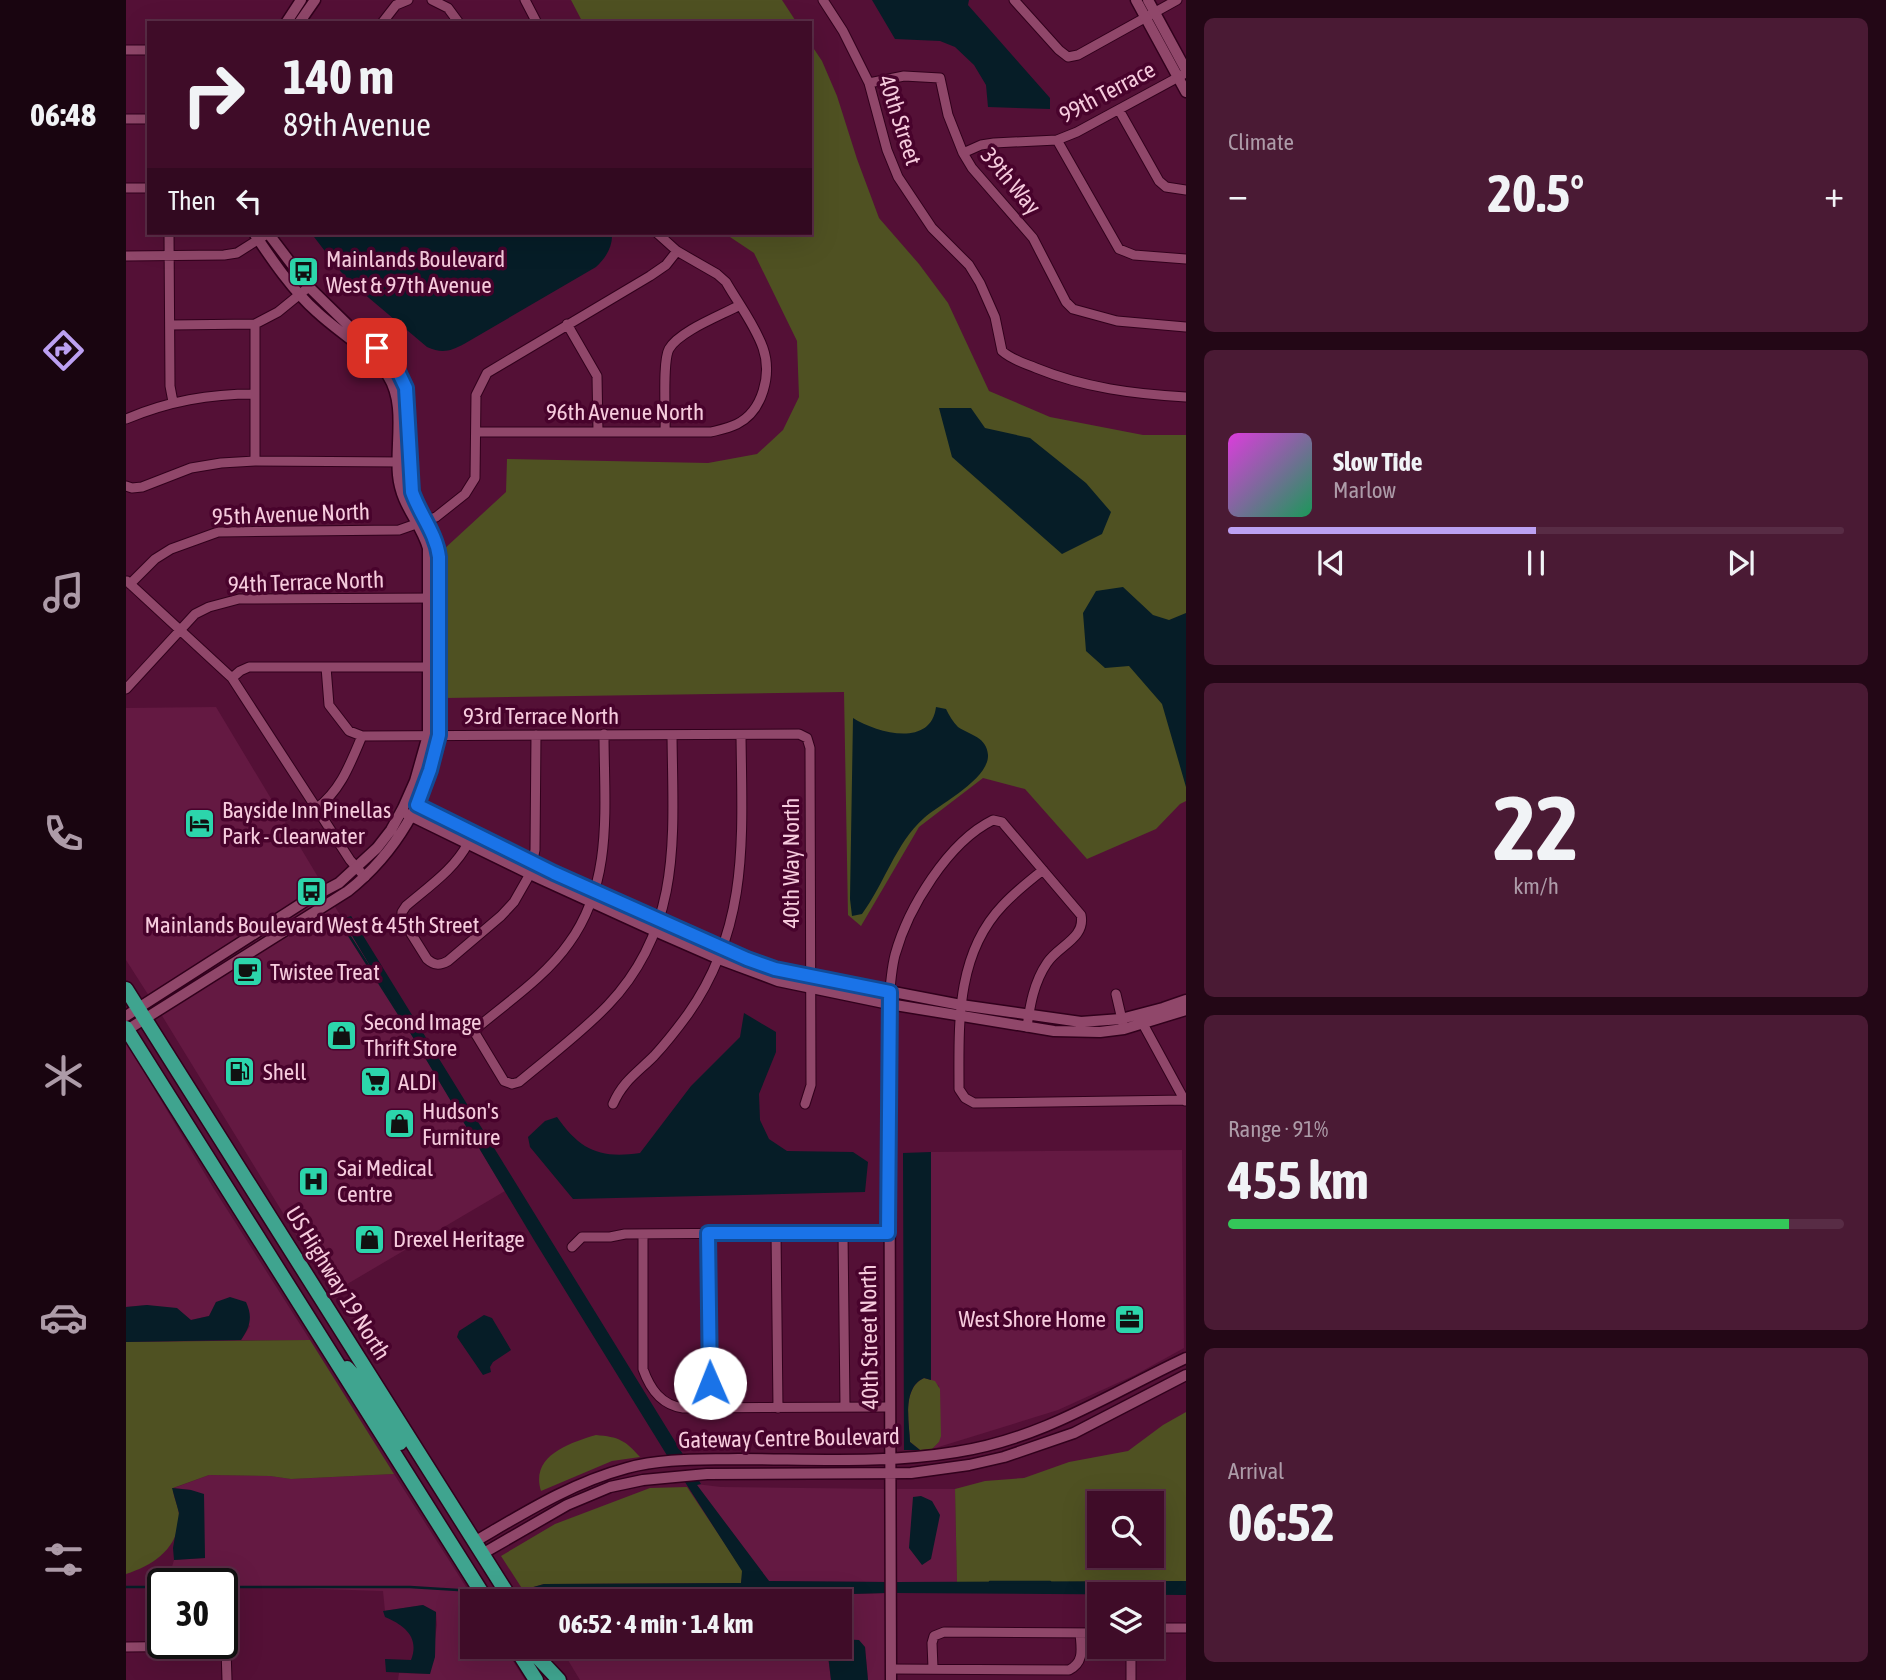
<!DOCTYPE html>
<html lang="en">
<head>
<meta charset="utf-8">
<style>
  body { margin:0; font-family:"Asap Condensed",sans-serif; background:#4a1a34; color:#f1f3f6; height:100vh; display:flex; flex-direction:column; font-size:26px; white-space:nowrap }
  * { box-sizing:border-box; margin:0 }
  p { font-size:23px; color:#ad9ba8 }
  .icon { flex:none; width:38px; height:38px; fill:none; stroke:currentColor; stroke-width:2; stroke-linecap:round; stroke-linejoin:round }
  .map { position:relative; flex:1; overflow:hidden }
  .sheet { display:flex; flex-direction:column; gap:18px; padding:18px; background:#230716; width:700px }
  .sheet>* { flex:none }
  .guide { position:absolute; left:21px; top:21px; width:665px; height:214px; border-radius:0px; box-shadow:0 7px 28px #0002,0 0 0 2px #582c45; background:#3f0c28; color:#f1f3f6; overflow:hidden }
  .controls { position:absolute; left:961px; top:1491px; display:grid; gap:14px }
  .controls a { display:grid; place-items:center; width:77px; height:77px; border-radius:0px; background:#3f0c28; box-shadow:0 7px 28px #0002,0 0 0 2px #582c45; font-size:35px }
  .speed { position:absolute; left:21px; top:1568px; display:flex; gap:14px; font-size:35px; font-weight:700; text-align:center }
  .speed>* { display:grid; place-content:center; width:91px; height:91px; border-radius:50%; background:#3f0c28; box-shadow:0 7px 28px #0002,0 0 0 2px #582c45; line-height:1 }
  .speed .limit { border:4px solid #111; border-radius:10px; background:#fff; color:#111 }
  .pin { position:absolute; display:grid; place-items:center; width:60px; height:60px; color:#fff; margin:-30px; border-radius:14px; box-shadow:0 4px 10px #0006 }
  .me { position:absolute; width:77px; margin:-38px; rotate:359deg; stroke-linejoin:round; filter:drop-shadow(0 0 5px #0008) }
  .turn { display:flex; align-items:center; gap:24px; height:147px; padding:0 21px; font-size:32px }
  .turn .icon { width:91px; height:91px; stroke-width:2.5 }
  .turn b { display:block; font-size:49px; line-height:60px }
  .then { display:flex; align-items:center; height:66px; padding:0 21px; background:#0003; gap:14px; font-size:26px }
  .big { font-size:52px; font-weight:700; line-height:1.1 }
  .sheet .tile { flex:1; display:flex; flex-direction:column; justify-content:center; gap:10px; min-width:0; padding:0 24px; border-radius:10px; background:#4a1a34 }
  .sheet .dial { align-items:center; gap:0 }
  .dial b { font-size:91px; line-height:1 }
  .song { display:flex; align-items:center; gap:21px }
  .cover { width:84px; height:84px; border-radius:10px; background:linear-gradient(135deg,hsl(300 70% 55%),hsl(150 70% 35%)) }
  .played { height:7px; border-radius:4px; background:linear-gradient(90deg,#bca0f2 50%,#582c45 50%) }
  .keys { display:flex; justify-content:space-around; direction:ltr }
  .heat { display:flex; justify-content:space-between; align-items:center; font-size:38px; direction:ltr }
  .charge { height:10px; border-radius:5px; background:linear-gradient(90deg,#34c759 91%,#582c45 0) }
  .trip { position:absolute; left:334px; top:1589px; width:392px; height:70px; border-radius:0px; background:#3f0c28; box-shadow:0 7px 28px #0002,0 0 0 2px #582c45; font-weight:700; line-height:70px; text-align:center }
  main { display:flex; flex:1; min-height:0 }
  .dock { display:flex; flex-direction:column; width:126px; justify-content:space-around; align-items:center; background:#190510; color:#ad9ba8 }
  .dock .icon { width:49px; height:49px }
  .dock .active { color:#bca0f2 }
  .dock b { font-size:32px; color:#f1f3f6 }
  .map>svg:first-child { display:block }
  .built { fill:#641942 }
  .green { fill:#4f5122; fill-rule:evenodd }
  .water { fill:#061d27 }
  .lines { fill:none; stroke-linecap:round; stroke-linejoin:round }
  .stream { stroke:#061d27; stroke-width:2.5 }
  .minor-casing { stroke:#31001c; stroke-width:11 }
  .tertiary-casing { stroke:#31001c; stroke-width:13 }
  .trunk-casing { stroke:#31001c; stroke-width:17 }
  .minor { stroke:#90476a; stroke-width:9 }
  .tertiary { stroke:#90476a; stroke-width:10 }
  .trunk { stroke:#3fa48f; stroke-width:14 }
  .route-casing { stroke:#114b97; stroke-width:18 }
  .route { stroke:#1a73e8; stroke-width:12 }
  .labels { text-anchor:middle; stroke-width:7; stroke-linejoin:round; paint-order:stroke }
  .street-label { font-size:23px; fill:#f6cbdd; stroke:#48032c }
  .poi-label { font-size:23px; fill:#f6cbdd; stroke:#48032c; text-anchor:start }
</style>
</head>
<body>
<main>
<nav class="dock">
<b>06:48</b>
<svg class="icon active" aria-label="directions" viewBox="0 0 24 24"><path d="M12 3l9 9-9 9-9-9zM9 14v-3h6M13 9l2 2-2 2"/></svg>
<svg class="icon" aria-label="music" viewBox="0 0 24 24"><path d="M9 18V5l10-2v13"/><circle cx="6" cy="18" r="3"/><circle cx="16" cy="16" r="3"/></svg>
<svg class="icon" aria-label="phone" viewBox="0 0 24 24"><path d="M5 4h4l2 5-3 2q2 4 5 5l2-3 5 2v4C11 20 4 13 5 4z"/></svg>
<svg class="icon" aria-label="climate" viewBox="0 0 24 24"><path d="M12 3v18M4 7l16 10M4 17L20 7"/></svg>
<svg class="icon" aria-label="car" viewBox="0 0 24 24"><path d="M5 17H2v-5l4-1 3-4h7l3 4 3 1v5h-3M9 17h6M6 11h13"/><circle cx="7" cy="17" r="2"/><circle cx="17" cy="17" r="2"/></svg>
<svg class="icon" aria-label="filters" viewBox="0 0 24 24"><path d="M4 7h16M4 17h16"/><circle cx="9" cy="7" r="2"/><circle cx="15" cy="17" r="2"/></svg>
</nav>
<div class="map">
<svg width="1060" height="1680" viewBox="0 0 1060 1680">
  <rect width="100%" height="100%" fill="#541036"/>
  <path class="built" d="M90,707l108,180 -175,109 -23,-36v-252z
    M202,894l2,4 -174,109 -3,-4 156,-99z
    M208,905l171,286 -173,102 -171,-279z
    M0,1042l88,147 96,151h-69l9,-14 -34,-24 -7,14 -18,4 -44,-15 -21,2z
    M1056,1150l2,198 -49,27 -77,35 -126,39 7,-7v-56l-8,-6v-228z
    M268,1474l81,127h-3v46h32l21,33h-127l1,-7 31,1 7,-49 -1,-13 -13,-7 -38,6 -2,-20 -161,-5v-2h-55l7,-24 31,-2 -14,-68 -17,-2 35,-13 61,1 21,3z
    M570,1484l25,3 166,2v93l-118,-1z
    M769,1489h60l2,94 -62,-1z
    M760,1593l1,87h-19l-3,-33 -16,-8h-9v-38h-309l-3,-4h218z
    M434,1647h267l4,33h-251z"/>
  <path class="green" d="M445,0h211l15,23h-214z
    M684,43l12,18 15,35 20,63 22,59 40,46 29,39 41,88 61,26 93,18h43v366l-6,3 -24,25 -69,30 -62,-70 -42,-11 -64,49 -58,99 -13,-11 -4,-223 -398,6 -3,-148 63,-58 1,-33 201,4 49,-9 26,-24 16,-33 -2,-56 -43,-88 -30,-20h86z
    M184,1340l84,134 -103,5 -21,-3 -61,-1 -36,13c0,10 6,18 6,28 0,32 -25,49 -53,58v-232z
    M798,1378l11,3 5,8 1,47 -2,6 -7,7 -12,1 -10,-8c-1,-21 -8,-54 14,-64z
    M1060,1412v169l-229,2 -2,-94 30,-8 39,-3 45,-16 59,-11 35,-26zM973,1503h53v53h-53z
    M470,1435c23,2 29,5 44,22l-28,4 -71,30c-11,-35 28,-48 55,-56z
    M561,1487l56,84 -2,12 -197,1 -21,6 -22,-34 54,-32 95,-36z"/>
  <path class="water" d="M746,0h97l-1,5 82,93v11l-62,-2 -2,-22 -12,-20 -19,-18 -15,-6 -45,-2z
    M185,233h301c1,13 -6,25 -16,34l-132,77c-13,7 -22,10 -37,3l-71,-60 -15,-15z
    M813,408h32l14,20 45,10 56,45 25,29 -9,22 -40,20 -110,-97z
    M997,587l30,28 16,5 17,-7v174l-24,-83 -33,-38 -24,2 -19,-17 -3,-38 13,-22z
    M810,707l10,2c3,6 7,13 12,18 12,8 29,10 30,28 1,24 -48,49 -64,63 -29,26 -39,65 -62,96l-10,2 -2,-17 3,-181c24,15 78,30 83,-11z
    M225,916l333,540 -16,1 -134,-217 -192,-321z
    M618,1013l32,19v20l-17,42 1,26 9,19 18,12 66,1 15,10 -3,30 -292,7 -43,-52 -2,-10 17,-16 12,-4c23,33 43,42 83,36l51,-67 49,-49z
    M805,1152v228l-7,-2c-22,10 -15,43 -14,64l10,8h-16l-1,-297z
    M104,1297l16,5c7,15 4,25 -5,38l-115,2v-35l21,-2 30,3 14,12 18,-4 7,-14z
    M358,1315l8,3 19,32 -18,12 -3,5 1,5 -8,3 -26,-38 2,-6z
    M557,1479h15l3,5 -4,1 72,96 118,1v11l-141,4h-218l-5,-7 21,-6 197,-1 1,-12z
    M46,1488l19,2 13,4 1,64 -31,2 -1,-12 6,-35z
    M795,1496l11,5 8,14 -9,44 -9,6 -13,-17 4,-51z
    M1060,1581v14l-291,-2v-11z
    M297,1605l13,7 -1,45 -5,17 -44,-2 -1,-13 26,1c9,-23 -7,-35 -26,-43l-2,-6z
    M714,1639l19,1 6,7 3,33h-37l-4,-33h13z"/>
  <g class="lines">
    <path class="stream" d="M218,923l1,6 59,93
      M864,1582h60
      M0,1587h37
      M96,1587h188l48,3"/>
    <defs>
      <path id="minor" d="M306,0l16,8 11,15
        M399,0l12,23
        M697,0l20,31 26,52 18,67 11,27 34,51 37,37 11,18 15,34 7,34c10,9 22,12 34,17 49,20 98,26 150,29
        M888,0l45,50 9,7 10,-2 99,-55
        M256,23l14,-18 12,-5
        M0,50h23
        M743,83l35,-7 36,2 8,37 15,38 9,15 61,70 33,64 7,7 44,12 69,6
        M993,110l40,71 7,6 20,3
        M0,119h23
        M931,140l62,109 15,6 52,4
        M837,153l18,-8 13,-2 63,-3 20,-8 109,-59
        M0,188h23
        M43,233l1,153 3,16
        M0,256l98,-1 13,-2 27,-17
        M129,324v137
        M441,324l30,52 1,56
        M44,325l85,-1 23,-12 27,-22
        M0,419c43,-18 83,-25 129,-25
        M539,431c1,-17 -3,-69 4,-82 10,-18 53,-34 71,-44
        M350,432h235c8,-2 18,-4 26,-8 26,-13 35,-50 26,-76 -8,-23 -25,-45 -37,-66l-9,-8 -40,-23 -20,-18
        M0,486l6,2 10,-1 49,-19 30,-5 34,-2 148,1
        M1,581l105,97 118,182 15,17
        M4,584l25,-25 16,-10 47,-17 181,-2 37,-13 29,-23 10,-16 1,-83 11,-22 163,-97 16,-11 11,-14
        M200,667l3,38 20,26 13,5 437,-2 8,4 3,10 1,337 -6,19
        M106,678l8,-7 9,-4h186
        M0,689l69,-75 14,-7 30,-8 196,-1
        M478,734c0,72 10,147 -35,209 -23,33 -60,58 -91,84l-3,6 29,48 8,3 7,-2c30,-25 62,-49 89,-77 75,-79 65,-170 64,-270
        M191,808c24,-18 33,-44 45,-72
        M342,843c-13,26 -40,44 -62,63l-4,6v7l25,40c7,6 12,7 21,2l53,-45 13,-14 16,-28 5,-24 1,-115
        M917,870c-14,11 -28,22 -40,35 -48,50 -44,121 -44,184l6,9 9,5 212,-3
        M990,994l7,30
        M763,1004c1,-17 2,-33 6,-49 13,-47 53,-113 98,-135l9,2 79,93c5,23 -23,31 -34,48 -13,19 -17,42 -20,64
        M1017,1024l42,77
        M487,1104c10,-23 24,-31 41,-48 12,-13 23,-27 34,-42 62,-88 54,-178 53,-279
        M582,1233l2,175
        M650,1233l2,175
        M717,1233l2,174
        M517,1234v135c7,20 18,36 40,39l207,-1
        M446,1247l10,-10h28l15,-3 263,-2
        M1026,1628h34
        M0,1647l93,-1 7,3 1,31
        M1005,1647v33
        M807,1668l-1,-25 2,-7 10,-4 155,1
        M765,1669l178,1c16,-8 12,-22 11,-37"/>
      <path id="tertiary" d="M1010,0l50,92
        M1022,0l38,70
        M160,23l15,-23
        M173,23l16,-23
        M285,802l185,90 178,77 187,36 120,17 40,-3 42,-11 23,-8
        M281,814l123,60 125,57 64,28 59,22 111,23 165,27 46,1 24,-3 62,-19
        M763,1004l2,676
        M0,1016l181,-116 32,-17 38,-35 14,-18 12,-22 12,-27 13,-46v-187c-8,-27 -27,-42 -30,-73 -3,-31 8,-71 -10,-99 -15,-24 -50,-44 -71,-64 -24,-21 -45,-52 -63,-79
        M1,1030l221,-139c48,-38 79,-92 91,-152 3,-17 1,-36 1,-54 0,-42 0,-85 -1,-128 -3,-24 -19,-42 -27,-65l-3,-14 -1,-76 -6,-27 -15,-18 -34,-27 -44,-43 -41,-54
        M348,1542c50,-29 97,-59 153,-74 36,-10 74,-8 111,-9 72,0 146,5 218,-7 86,-13 153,-58 230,-94
        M356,1554l85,-49 43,-18 33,-7 64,-6 204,-1 58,-8 35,-8 70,-24 112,-58"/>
      <path id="trunk" d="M0,989l386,612
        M0,1028l361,573
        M221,1368l16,17 37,58
        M389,1647l21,33
        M402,1647l31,33"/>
    </defs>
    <use href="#minor" class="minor-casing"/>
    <use href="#tertiary" class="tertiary-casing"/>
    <use href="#trunk" class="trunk-casing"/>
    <use href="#minor" class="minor"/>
    <use href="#tertiary" class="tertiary"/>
    <use href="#trunk" class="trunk"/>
  </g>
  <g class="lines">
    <defs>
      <path id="route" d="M251,348l19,19 10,21 6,104c8,23 24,41 27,65v178l-9,35 -13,35 137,68 193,86 28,10 115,23 -2,241h-180l2,150"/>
    </defs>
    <use href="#route" class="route-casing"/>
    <use href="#route" class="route"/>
  </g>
  <defs>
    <symbol id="bus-square" viewBox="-11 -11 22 22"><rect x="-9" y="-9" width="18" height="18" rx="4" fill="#2cd5ab" stroke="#48032c"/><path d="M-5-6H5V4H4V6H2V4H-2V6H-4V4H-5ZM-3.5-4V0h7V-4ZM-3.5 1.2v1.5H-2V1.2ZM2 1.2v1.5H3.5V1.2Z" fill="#111"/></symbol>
    <symbol id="hotel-square" viewBox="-11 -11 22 22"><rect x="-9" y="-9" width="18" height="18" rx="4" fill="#2cd5ab" stroke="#48032c"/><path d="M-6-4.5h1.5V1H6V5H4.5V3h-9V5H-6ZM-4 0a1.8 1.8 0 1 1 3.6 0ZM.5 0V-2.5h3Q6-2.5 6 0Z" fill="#111"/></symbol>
    <symbol id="cafe-square" viewBox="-11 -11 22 22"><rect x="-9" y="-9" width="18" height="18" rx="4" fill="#2cd5ab" stroke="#48032c"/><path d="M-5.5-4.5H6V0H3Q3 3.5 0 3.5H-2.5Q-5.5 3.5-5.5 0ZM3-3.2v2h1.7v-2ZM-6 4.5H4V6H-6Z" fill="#111"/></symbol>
    <symbol id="shop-square" viewBox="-11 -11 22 22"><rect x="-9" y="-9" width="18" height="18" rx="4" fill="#2cd5ab" stroke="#48032c"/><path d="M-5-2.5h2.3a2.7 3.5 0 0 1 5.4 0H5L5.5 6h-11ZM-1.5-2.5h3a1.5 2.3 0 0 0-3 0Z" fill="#111"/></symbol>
    <symbol id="fuel-square" viewBox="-11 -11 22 22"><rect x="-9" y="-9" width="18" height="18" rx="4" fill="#2cd5ab" stroke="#48032c"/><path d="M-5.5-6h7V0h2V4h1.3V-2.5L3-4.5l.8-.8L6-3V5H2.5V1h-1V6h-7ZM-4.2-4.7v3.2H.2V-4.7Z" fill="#111"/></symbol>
    <symbol id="supermarket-square" viewBox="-11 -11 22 22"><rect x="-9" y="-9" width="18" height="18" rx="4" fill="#2cd5ab" stroke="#48032c"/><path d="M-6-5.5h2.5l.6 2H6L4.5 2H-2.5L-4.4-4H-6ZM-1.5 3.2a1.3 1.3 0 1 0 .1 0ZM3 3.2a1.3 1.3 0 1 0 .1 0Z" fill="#111"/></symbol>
    <symbol id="hospital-square" viewBox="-11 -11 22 22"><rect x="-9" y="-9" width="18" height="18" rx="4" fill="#2cd5ab" stroke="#48032c"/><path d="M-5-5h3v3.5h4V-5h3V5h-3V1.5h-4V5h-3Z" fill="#111"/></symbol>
    <symbol id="office-square" viewBox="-11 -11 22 22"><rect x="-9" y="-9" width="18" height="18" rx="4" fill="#2cd5ab" stroke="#48032c"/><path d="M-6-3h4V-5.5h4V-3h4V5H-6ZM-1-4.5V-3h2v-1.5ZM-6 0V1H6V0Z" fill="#111"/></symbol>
  </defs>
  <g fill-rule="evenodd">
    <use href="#bus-square" x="160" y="254" width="35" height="35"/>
    <use href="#hotel-square" x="56" y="806" width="35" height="35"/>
    <use href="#bus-square" x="168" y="874" width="35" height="35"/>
    <use href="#cafe-square" x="104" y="954" width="35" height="35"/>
    <use href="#shop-square" x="198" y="1018" width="35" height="35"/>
    <use href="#fuel-square" x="96" y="1054" width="35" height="35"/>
    <use href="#supermarket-square" x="232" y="1064" width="35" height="35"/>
    <use href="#shop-square" x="256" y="1106" width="35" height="35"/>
    <use href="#hospital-square" x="170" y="1164" width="35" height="35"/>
    <use href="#shop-square" x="226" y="1222" width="35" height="35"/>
    <use href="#office-square" x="986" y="1302" width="35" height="35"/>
  </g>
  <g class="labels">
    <g class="street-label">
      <text transform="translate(981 92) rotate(-28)" y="8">99th Terrace</text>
      <text transform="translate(774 120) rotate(72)" y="8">40th Street</text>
      <text transform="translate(885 181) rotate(50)" y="8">39th Way</text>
      <text x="499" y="420">96th Avenue North</text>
      <text transform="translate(165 514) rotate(-2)" y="8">95th Avenue North</text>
      <text transform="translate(180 582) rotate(-2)" y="8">94th Terrace North</text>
      <text x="415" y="724">93rd Terrace North</text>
      <text transform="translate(665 863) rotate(-90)" y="8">40th Way North</text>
      <text transform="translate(212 1283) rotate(58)" y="8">US Highway 19 North</text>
      <text transform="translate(743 1337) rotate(-91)" y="8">40th Street North</text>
      <text transform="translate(663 1438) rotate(-1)" y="8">Gateway Centre Boulevard</text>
    </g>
    <g class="poi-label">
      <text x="200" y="267">Mainlands Boulevard<tspan x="200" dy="26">West &amp; 97th Avenue</tspan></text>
      <text x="96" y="818">Bayside Inn Pinellas<tspan x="96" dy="26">Park - Clearwater</tspan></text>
      <text x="186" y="933" text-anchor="middle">Mainlands Boulevard West &amp; 45th Street</text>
      <text x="144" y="980">Twistee Treat</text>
      <text x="238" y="1030">Second Image<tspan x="238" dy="26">Thrift Store</tspan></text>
      <text x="137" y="1080">Shell</text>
      <text x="272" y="1090">ALDI</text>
      <text x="296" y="1119">Hudson's<tspan x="296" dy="26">Furniture</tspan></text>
      <text x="211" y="1176">Sai Medical<tspan x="211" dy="26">Centre</tspan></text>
      <text x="267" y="1247">Drexel Heritage</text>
      <text x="980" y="1327" text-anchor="end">West Shore Home</text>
    </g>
  </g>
</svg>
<div class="controls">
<a><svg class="icon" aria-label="search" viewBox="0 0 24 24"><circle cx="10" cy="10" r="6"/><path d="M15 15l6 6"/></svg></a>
<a><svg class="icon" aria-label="layers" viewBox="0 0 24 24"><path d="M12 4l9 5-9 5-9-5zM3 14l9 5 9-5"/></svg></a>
</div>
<div class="speed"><div class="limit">30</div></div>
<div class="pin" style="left:251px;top:348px;background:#d93025"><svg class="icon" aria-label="arrive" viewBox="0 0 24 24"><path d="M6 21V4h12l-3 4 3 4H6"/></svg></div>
<svg class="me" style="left:584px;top:1383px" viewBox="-20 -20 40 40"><circle r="19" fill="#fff"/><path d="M0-13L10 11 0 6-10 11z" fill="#1a73e8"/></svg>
<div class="trip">06:52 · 4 min · 1.4 km</div>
<div class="guide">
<div class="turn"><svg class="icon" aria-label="right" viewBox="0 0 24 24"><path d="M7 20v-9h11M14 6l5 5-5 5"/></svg><div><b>140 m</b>89th Avenue</div></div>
<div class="then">Then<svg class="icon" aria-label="left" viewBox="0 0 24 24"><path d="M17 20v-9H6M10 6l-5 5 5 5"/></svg></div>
</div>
</div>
<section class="sheet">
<div class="tile"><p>Climate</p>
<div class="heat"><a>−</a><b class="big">20.5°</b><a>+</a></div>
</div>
<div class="tile">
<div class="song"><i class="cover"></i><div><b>Slow Tide</b><p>Marlow</p></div></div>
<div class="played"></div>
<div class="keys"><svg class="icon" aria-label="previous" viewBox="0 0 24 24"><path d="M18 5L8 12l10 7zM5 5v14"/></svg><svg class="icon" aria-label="pause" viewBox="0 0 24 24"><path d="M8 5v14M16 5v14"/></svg><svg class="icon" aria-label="next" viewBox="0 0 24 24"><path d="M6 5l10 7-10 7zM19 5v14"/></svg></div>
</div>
<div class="tile dial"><b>22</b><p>km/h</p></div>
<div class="tile"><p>Range · 91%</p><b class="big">455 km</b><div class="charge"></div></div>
<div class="tile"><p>Arrival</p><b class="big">06:52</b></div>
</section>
</main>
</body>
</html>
